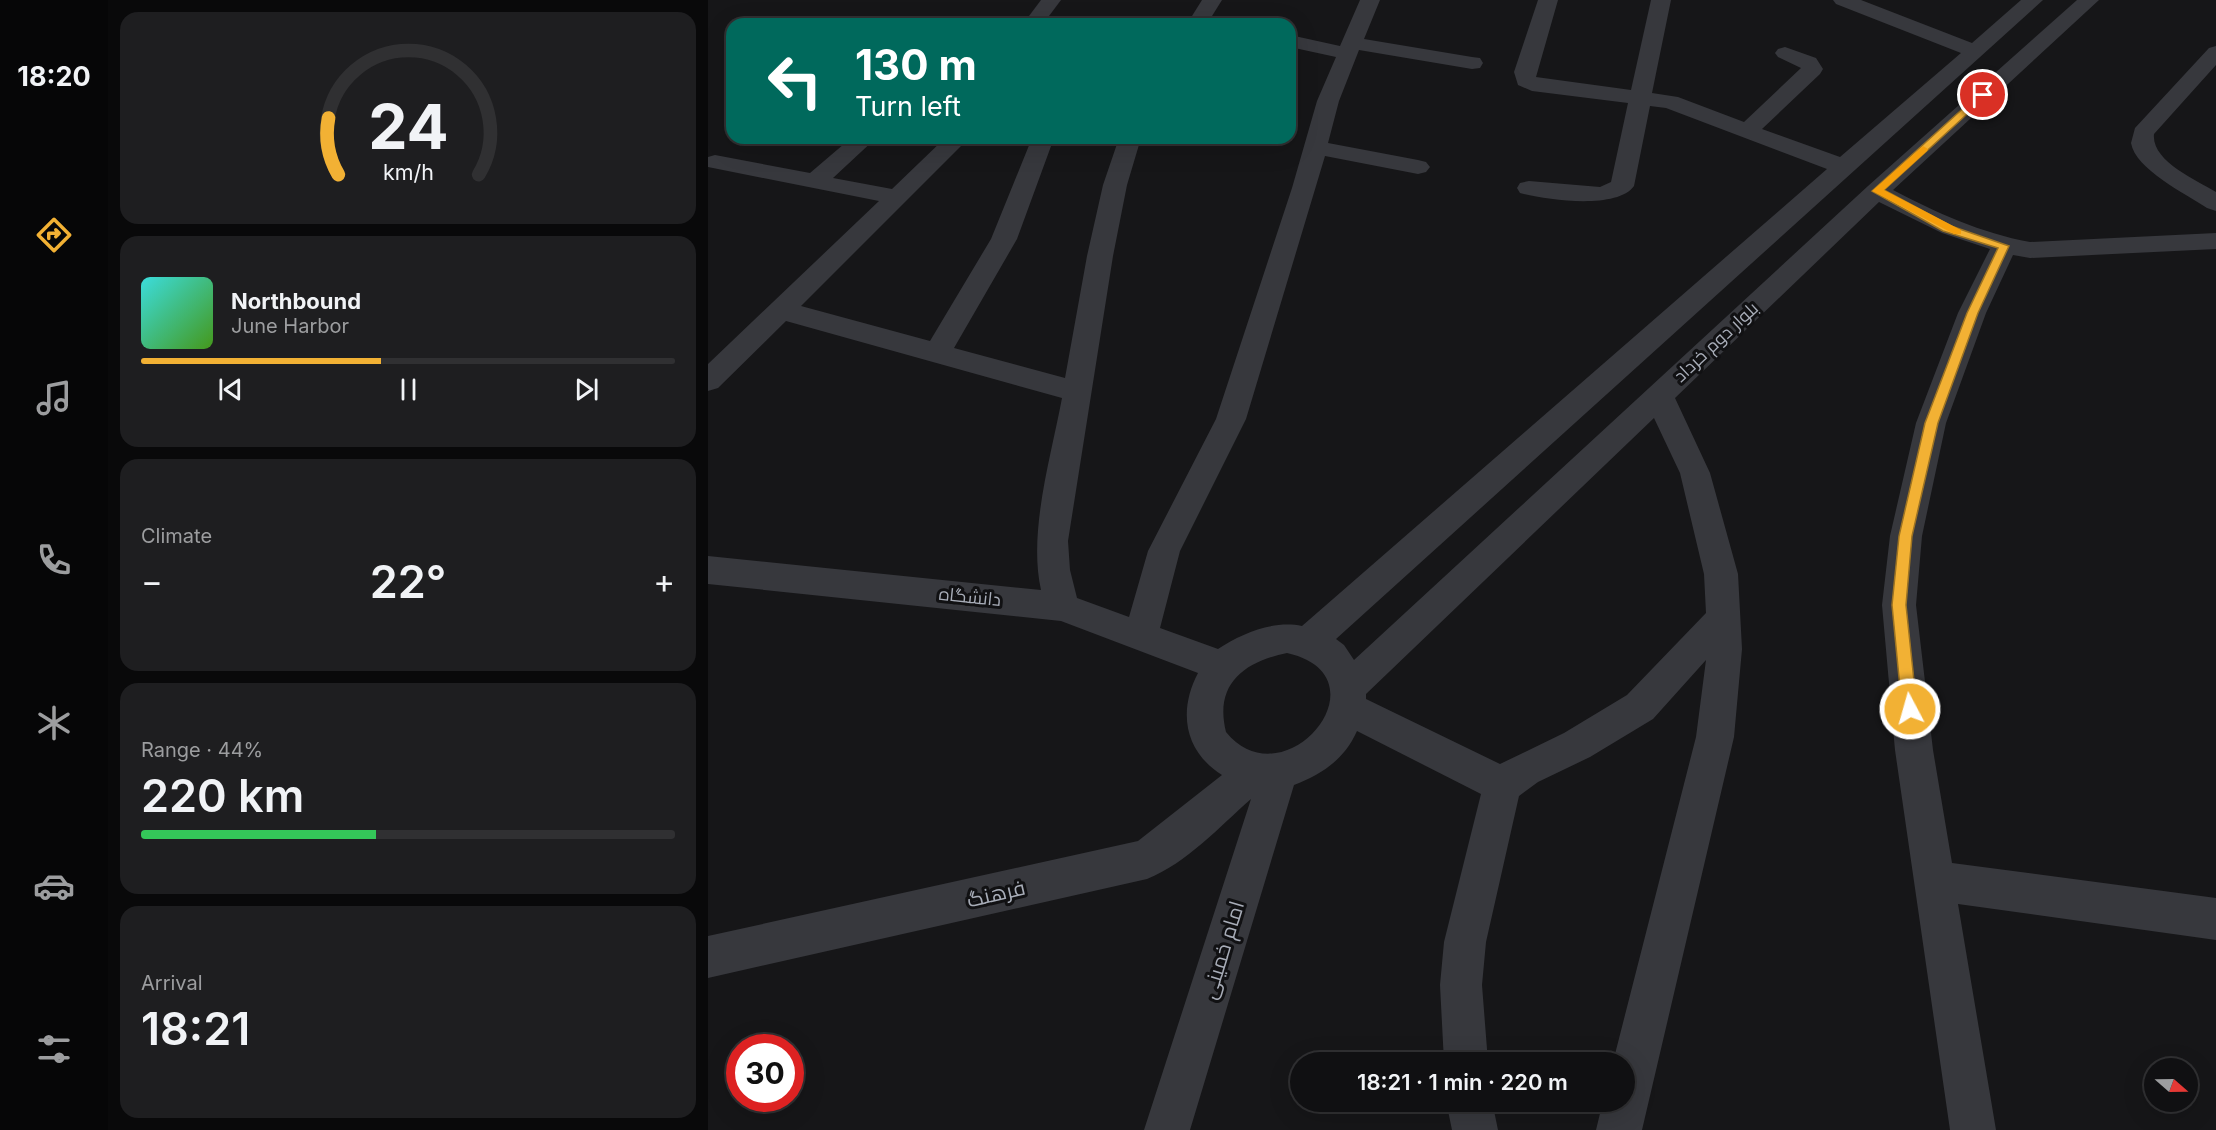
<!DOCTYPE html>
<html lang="en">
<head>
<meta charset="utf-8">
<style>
  body { margin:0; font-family:Inter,Cairo,sans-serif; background:#1e1e20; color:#f1f3f6; height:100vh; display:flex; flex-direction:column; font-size:22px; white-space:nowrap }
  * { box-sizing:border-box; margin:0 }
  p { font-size:20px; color:#9c9d9f }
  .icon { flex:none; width:33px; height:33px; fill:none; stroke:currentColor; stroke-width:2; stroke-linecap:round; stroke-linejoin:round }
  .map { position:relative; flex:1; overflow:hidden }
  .side { display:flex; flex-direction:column; gap:12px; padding:12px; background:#09090a; width:600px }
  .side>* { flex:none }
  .guide { position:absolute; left:18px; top:18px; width:570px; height:126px; border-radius:18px; box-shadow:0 6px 24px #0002,0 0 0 2px #303032; background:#00695c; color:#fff; overflow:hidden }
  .needle { width:39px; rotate:110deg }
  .fabs { position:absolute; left:1436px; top:1058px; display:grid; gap:12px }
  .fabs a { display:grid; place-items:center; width:54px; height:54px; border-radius:50%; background:#101012; box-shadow:0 6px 24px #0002,0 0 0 2px #303032; font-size:30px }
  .speed { position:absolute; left:18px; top:1034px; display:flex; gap:12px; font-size:30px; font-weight:700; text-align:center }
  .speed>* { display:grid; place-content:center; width:78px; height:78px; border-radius:50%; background:#101012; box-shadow:0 6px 24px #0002,0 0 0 2px #303032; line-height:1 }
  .speed .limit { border:9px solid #d22; background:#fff; color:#111 }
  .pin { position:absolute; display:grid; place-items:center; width:51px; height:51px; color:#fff; margin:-26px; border:3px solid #fff; border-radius:50%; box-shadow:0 2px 6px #0007 }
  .me { position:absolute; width:66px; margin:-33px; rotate:354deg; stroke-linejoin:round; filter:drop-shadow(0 0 4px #0008) }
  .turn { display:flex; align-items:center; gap:21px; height:126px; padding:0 30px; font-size:27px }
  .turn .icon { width:78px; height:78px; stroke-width:2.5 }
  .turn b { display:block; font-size:42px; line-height:51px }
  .big { font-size:45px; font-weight:600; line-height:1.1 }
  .side .widget { flex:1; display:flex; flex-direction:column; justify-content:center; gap:9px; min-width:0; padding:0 21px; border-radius:18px; background:#1e1e20 }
  .side .dial { align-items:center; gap:0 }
  .dial svg { height:156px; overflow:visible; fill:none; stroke:#303032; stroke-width:7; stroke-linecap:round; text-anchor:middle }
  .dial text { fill:#f1f3f6; stroke:none }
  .song { display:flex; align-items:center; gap:18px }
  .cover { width:72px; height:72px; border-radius:9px; background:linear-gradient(135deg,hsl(180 70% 55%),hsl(100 70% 35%)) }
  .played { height:6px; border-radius:3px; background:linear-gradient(90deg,#f2b134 45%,#303032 45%) }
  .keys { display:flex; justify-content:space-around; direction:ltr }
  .heat { display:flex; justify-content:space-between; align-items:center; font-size:33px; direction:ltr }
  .charge { height:9px; border-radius:4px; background:linear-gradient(90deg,#34c759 44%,#303032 0) }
  .trip { position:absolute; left:582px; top:1052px; width:345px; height:60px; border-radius:30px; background:#101012; box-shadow:0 6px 24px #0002,0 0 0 2px #303032; font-weight:600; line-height:60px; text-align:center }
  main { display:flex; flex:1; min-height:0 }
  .tabs { display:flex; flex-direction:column; width:108px; justify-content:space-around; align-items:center; background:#060607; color:#9c9d9f }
  .tabs .icon { width:42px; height:42px }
  .tabs .current { color:#f2b134 }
  .tabs b { font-size:27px; color:#f1f3f6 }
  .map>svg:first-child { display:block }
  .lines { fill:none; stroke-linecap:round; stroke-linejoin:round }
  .minor { fill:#37383d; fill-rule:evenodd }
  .route { fill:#f2b134; stroke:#9d7322; stroke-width:1.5 }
  .slow { fill:#f59e0b }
  .labels { text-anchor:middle; stroke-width:6; stroke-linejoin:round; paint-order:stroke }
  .street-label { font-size:18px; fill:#a8adb8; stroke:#111113 }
  .near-street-label { font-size:21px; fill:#a8adb8; stroke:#111113 }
</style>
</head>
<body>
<main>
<nav class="tabs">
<b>18:20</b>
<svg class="icon current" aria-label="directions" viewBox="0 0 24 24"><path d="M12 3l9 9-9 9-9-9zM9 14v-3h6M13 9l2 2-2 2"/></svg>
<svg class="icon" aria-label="music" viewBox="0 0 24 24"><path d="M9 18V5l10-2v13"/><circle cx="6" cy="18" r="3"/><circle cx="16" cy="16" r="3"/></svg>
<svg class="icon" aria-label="phone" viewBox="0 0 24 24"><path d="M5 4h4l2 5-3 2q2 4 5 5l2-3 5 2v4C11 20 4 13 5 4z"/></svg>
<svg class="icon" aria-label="climate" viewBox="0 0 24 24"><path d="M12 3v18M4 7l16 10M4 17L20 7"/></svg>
<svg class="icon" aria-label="car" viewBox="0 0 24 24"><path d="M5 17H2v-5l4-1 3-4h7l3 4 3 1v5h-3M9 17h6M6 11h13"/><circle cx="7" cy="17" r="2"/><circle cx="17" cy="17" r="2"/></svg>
<svg class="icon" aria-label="filters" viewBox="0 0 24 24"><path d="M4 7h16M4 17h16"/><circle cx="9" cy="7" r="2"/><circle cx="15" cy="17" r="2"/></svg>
</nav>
<section class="side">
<div class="widget dial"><svg viewBox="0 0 100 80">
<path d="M14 69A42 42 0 1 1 86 69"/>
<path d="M14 69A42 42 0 0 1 9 40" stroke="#f2b134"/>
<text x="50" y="56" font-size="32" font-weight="700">24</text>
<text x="50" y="72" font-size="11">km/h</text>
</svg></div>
<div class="widget">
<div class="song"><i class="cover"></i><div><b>Northbound</b><p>June Harbor</p></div></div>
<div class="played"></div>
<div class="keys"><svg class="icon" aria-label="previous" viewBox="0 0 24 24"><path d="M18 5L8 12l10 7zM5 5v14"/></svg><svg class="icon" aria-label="pause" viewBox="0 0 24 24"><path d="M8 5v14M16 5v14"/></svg><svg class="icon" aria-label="next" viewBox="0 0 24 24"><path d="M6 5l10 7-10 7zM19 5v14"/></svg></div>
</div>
<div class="widget"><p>Climate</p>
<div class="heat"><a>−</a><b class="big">22°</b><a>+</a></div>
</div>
<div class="widget"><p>Range · 44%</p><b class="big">220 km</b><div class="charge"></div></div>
<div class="widget"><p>Arrival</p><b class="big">18:21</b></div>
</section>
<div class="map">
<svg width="1508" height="1130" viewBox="0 0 1508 1130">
  <rect width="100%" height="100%" fill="#161618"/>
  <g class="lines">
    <path class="minor" d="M333,0h20l-18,24h-20z
      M494,0h20l-15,24h-20z
      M652,0h20l-16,39 108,18 8,1 3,5 -3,5 -8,1 -113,-19 -20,51 -11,42 90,17 8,2 4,5 -4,5 -8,2 -93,-18 -79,263 -66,132 -20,77 58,21c24,-16 56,-29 84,-23l525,-457 -161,-61 -16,-2 -16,80c-17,24 -88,14 -114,7l-3,-5 3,-5 9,-2 71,6 11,-5 17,-79 -96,-12 -14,-6 -4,-13 24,-72h20l-22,77 95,13 20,-90h20l-19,93 26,4 66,25 57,-54 -23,-11 -3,-4 3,-4 7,-2 31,11 7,11 -3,5 -58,55 78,28 121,-104 -125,-49 -3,-4h28l111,43 49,-43h22l-707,639 8,6 10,15 514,-474 209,-186h22l-206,190c44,23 88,43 137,52l186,-9v16l-186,9 -17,-3 -27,58 -40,110 -24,113 -6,69 17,145 19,113 264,35v42l-258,-36 38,226h-46l-55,-380 -13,-145 8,-69 26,-113 42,-110 32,-64 -48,-16 -63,-31 -204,196 35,75 28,101 4,75 -8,88 -92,393h-46l7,-29h21v-39h-11l83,-325 10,-77 -53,59 -63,38 -52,25 -19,14 -33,146 -4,43 6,77h-44l-4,-77 4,-43 37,-148 -124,-63c-13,29 -35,43 -63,54l-104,345h-46l107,-331c-32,28 -64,64 -104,80l-439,99v-42l430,-95 84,-66c-38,-24 -44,-64 -24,-102l-137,-52 -353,-37v-28l333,34c-13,-58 10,-133 21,-192l-276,-77 -68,67 -10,3v-27l171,-163 -171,-34v-10l7,-2 95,18 41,-35h25l-43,40 59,11 53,-51h24l-168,168 129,35 61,-102 41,-101h22l-37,101 -63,109 111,30 22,-122 16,-71 16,-47h22l-14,47 -14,71 -45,285 2,29 7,28 52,19 19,-66 68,-132 76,-231 25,-87 19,-44 -46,-10v-12l50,11zM946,418l26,55 24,101 2,39 -79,82 -63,38 -64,31 -134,-65v-5zM579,653c103,23 -2,151 -61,79 -12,-48 18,-70 61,-79z
      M1508,46v19l-62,69c-3,27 42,46 62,58v19l-9,-3c-21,-14 -72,-39 -76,-65l4,-15 74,-80z
      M738,1101h46l6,29h-46z"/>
  </g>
  <path class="route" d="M1272,93l8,2 -104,95 67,36 58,20 -31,67 -40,110 -26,113 -6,69 11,104 -2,4 -5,2 -6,-2 -2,-4 -10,-104 7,-69 26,-113 42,-110 31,-65 -55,-17 -71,-40z"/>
  <path class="slow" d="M1215,146l5,3 -1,2 -43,39 77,40v4h-7l-82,-43z"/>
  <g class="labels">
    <g class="street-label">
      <text transform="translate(1008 342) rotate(-43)" y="6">بلوار دوم خرداد</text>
      <text transform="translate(262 597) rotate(6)" y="6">دانشگاه</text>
    </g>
    <g class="near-street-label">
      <text transform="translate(288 894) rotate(-13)" y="7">فرهنگ</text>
      <text transform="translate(515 950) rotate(-73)" y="7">امام خمینی</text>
    </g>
  </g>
</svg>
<div class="fabs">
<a><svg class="needle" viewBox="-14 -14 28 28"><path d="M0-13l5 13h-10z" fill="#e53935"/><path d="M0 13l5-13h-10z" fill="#9c9d9f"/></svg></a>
</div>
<div class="speed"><div class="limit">30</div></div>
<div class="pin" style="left:1275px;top:95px;background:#d93025"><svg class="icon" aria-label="arrive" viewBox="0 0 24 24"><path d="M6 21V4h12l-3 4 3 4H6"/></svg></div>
<svg class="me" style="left:1202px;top:709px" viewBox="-20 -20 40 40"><circle r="17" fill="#f2b134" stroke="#fff" stroke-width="3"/><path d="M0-11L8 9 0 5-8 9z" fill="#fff"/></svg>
<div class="trip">18:21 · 1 min · 220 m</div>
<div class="guide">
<div class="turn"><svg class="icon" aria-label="left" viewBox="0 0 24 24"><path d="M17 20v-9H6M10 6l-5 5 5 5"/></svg><div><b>130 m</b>Turn left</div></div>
</div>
</div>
</main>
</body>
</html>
